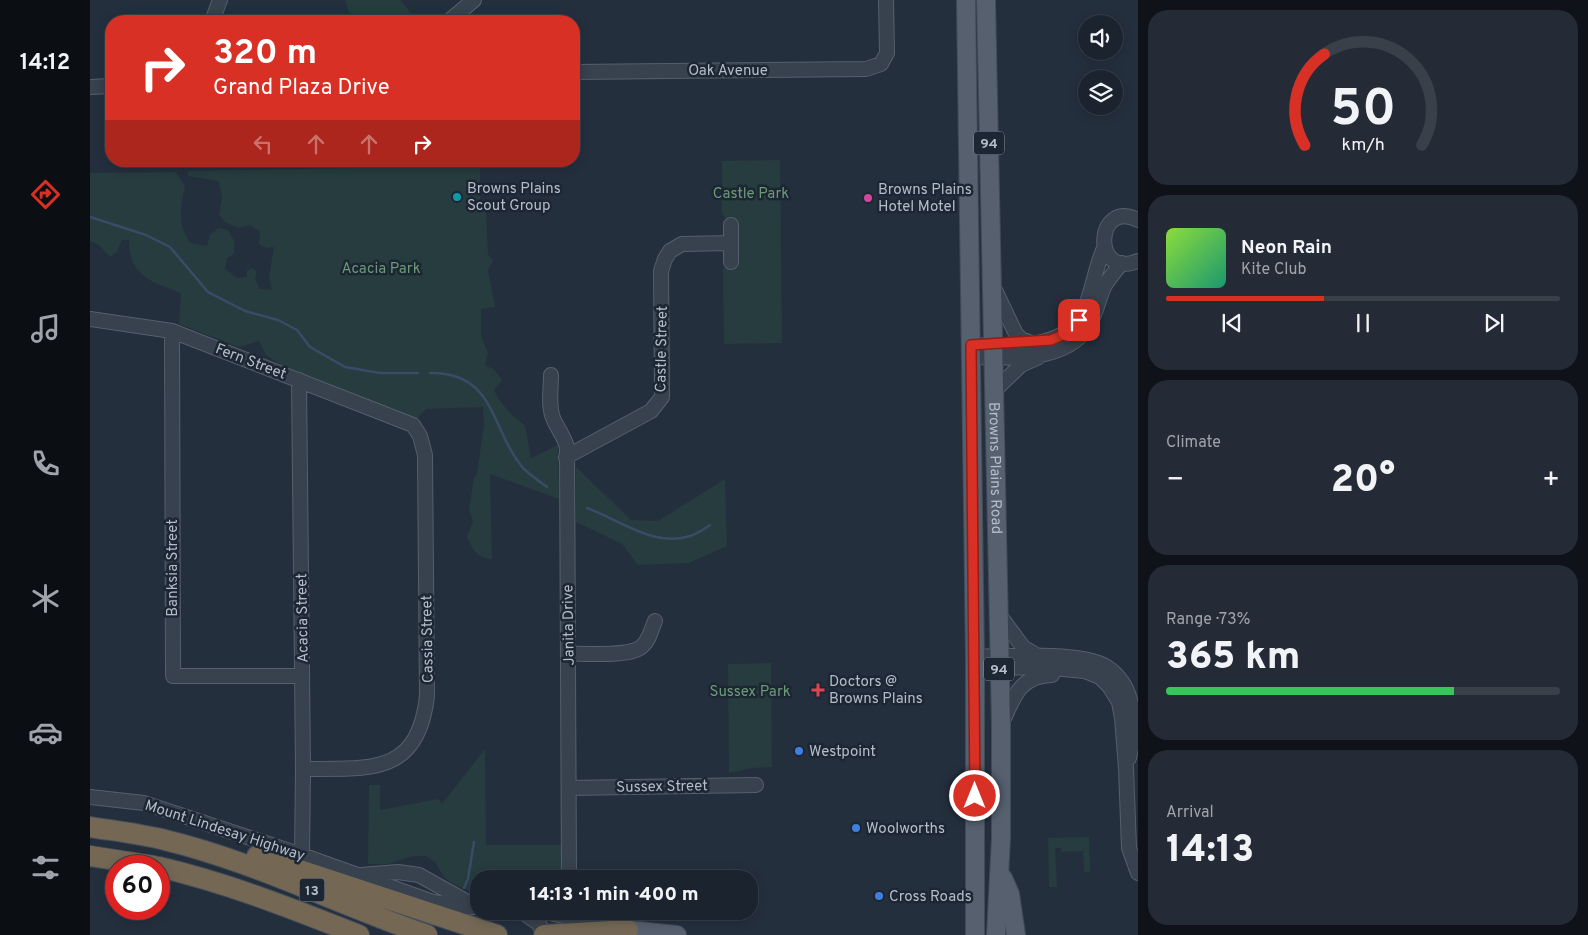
<!DOCTYPE html>
<html lang="en">
<head>
<meta charset="utf-8">
<style>
  body { margin:0; font-family:Overpass,sans-serif; background:#242b36; color:#f1f3f6; height:100vh; display:flex; flex-direction:column; font-size:19px; white-space:nowrap }
  * { box-sizing:border-box; margin:0 }
  p { font-size:16px; color:#a0a4aa }
  .icon { flex:none; width:28px; height:28px; fill:none; stroke:currentColor; stroke-width:2; stroke-linecap:round; stroke-linejoin:round }
  .map { position:relative; flex:1; overflow:hidden }
  .drawer { display:flex; flex-direction:column; gap:10px; padding:10px; background:#0f1319; width:450px }
  .drawer>* { flex:none }
  .hud { position:absolute; left:15px; top:15px; width:475px; height:152px; border-radius:20px; box-shadow:0 2px 12px #0003,0 0 0 1px #39404a; background:#d93025; color:#fff; overflow:hidden }
  .buttons { position:absolute; left:988px; top:15px; display:grid; gap:10px }
  .buttons a { display:grid; place-items:center; width:45px; height:45px; border-radius:50%; background:#1b232e; box-shadow:0 2px 12px #0003,0 0 0 1px #39404a; font-size:25px }
  .speed { position:absolute; left:15px; top:855px; display:flex; gap:10px; font-size:25px; font-weight:700; text-align:center }
  .speed>* { display:grid; place-content:center; width:65px; height:65px; border-radius:50%; background:#1b232e; box-shadow:0 2px 12px #0003,0 0 0 1px #39404a; line-height:1 }
  .speed .limit { border:8px solid #d22; background:#fff; color:#111 }
  .pin { position:absolute; display:grid; place-items:center; width:42px; height:42px; color:#fff; margin:-21px; border-radius:10px; box-shadow:0 2px 8px #0006 }
  .me { position:absolute; width:55px; margin:-28px; rotate:0deg; stroke-linejoin:round; filter:drop-shadow(0 0 4px #0008) }
  .turn { display:flex; align-items:center; gap:18px; height:105px; padding:0 25px; font-size:22px }
  .turn .icon { width:65px; height:65px; stroke-width:2.5 }
  .turn b { display:block; font-size:35px; line-height:42px }
  .lanes { display:flex; align-items:center; height:48px; padding:0 25px; background:#0003; justify-content:center; gap:25px; direction:ltr }
  .lanes .off { opacity:.35 }
  .big { font-size:38px; font-weight:800; line-height:1.1 }
  .drawer .card { flex:1; display:flex; flex-direction:column; justify-content:center; gap:8px; min-width:0; padding:0 18px; border-radius:20px; background:#242b36 }
  .drawer .dial { align-items:center; gap:0 }
  .dial svg { height:130px; overflow:visible; fill:none; stroke:#39404a; stroke-width:7; stroke-linecap:round; text-anchor:middle }
  .dial text { fill:#f1f3f6; stroke:none }
  .song { display:flex; align-items:center; gap:15px }
  .cover { width:60px; height:60px; border-radius:8px; background:linear-gradient(135deg,hsl(90 70% 55%),hsl(160 70% 35%)) }
  .played { height:5px; border-radius:2px; background:linear-gradient(90deg,#d93025 40%,#39404a 40%) }
  .keys { display:flex; justify-content:space-around; direction:ltr }
  .heat { display:flex; justify-content:space-between; align-items:center; font-size:28px; direction:ltr }
  .charge { height:8px; border-radius:4px; background:linear-gradient(90deg,#34c759 73%,#39404a 0) }
  .trip { position:absolute; left:380px; top:870px; width:288px; height:50px; border-radius:20px; background:#1b232e; box-shadow:0 2px 12px #0003,0 0 0 1px #39404a; font-weight:800; line-height:50px; text-align:center }
  main { display:flex; flex:1; min-height:0 }
  .menu { display:flex; flex-direction:column; width:90px; justify-content:space-around; align-items:center; background:#0b0e12; color:#a0a4aa }
  .menu .icon { width:35px; height:35px }
  .menu .on { color:#d93025 }
  .menu b { font-size:22px; color:#f1f3f6 }
  .map>svg:first-child { display:block }
  .green { fill:#263c3f }
  .lines { fill:none; stroke-linecap:round; stroke-linejoin:round }
  .stream { stroke:#394c67; stroke-width:2.5 }
  .minor-casing { stroke:#565f6c; stroke-width:16 }
  .major-casing { stroke:#414a57; stroke-width:20 }
  .highway-casing { stroke:#434c59; stroke-width:22 }
  .minor { stroke:#38414e; stroke-width:14 }
  .major { stroke:#56606e; stroke-width:18 }
  .highway { stroke:#746855; stroke-width:20 }
  .route-casing { stroke:#8d1f18; stroke-width:12 }
  .route { stroke:#d93025; stroke-width:9 }
  .culture-dot { fill:#0f9aa8; stroke:#1d2633; stroke-width:2 }
  .hotel-dot { fill:#d1479c; stroke:#1d2633; stroke-width:2 }
  .health-dot { fill:#e0444e; stroke:#1d2633; stroke-width:2 }
  .shop-dot { fill:#3f7fe0; stroke:#1d2633; stroke-width:2 }
  .labels { text-anchor:middle; stroke-width:5; stroke-linejoin:round; paint-order:stroke }
  .shield { fill:#1d2633; stroke:#878f9c; stroke-width:1 }
  .shield-label { font-size:14px; font-weight:bold; fill:#b4bcc9 }
  .street-label { font-size:15px; fill:#b4bcc9; stroke:#1d2633 }
  .poi-label { font-size:15px; fill:#b4bcc9; stroke:#1d2633; text-anchor:start }
  .park-label { font-size:15px; fill:#6b9a76; stroke:#1d2633 }
</style>
</head>
<body>
<main>
<nav class="menu">
<b>14:12</b>
<svg class="icon on" aria-label="directions" viewBox="0 0 24 24"><path d="M12 3l9 9-9 9-9-9zM9 14v-3h6M13 9l2 2-2 2"/></svg>
<svg class="icon" aria-label="music" viewBox="0 0 24 24"><path d="M9 18V5l10-2v13"/><circle cx="6" cy="18" r="3"/><circle cx="16" cy="16" r="3"/></svg>
<svg class="icon" aria-label="phone" viewBox="0 0 24 24"><path d="M5 4h4l2 5-3 2q2 4 5 5l2-3 5 2v4C11 20 4 13 5 4z"/></svg>
<svg class="icon" aria-label="climate" viewBox="0 0 24 24"><path d="M12 3v18M4 7l16 10M4 17L20 7"/></svg>
<svg class="icon" aria-label="car" viewBox="0 0 24 24"><path d="M5 17H2v-5l4-1 3-4h7l3 4 3 1v5h-3M9 17h6M6 11h13"/><circle cx="7" cy="17" r="2"/><circle cx="17" cy="17" r="2"/></svg>
<svg class="icon" aria-label="filters" viewBox="0 0 24 24"><path d="M4 7h16M4 17h16"/><circle cx="9" cy="7" r="2"/><circle cx="15" cy="17" r="2"/></svg>
</nav>
<div class="map">
<svg width="1048" height="935" viewBox="0 0 1048 935">
  <rect width="100%" height="100%" fill="#242f3e"/>
  <path class="green" d="M255,0h55l18,21h-66z
    M690,160l2,183 -58,1 -1,-76h15l-1,-48 -11,-1 -4,-6v-52z
    M390,166v45l6,-2 2,45 5,7 -5,9 7,37 -14,2v27l7,17 -3,12 8,4 9,11 -8,10c4,11 21,29 31,35l6,33 27,-13 1,54 -69,-25 2,85c-15,-1 -19,-9 -25,-22l6,-16 -4,-12 5,-31 3,-4 7,-49 -1,-18 -57,2 -10,11 -132,-53 -18,-12 -7,-14 -20,6 -60,-23 2,-31c-30,-12 -51,-15 -52,-53h-7l-5,12 -7,5 -11,-12 -9,-4v-68l86,-1 9,14c-5,21 -8,40 6,57l16,3 3,-11 9,-7 9,2 6,11v13l-7,4 -2,11 13,9 9,-1v-6l4,-3 6,3 -2,7 5,11 12,1 -3,-12 5,-31 -7,1 -8,-4 1,-12 -10,-7 -12,3 -13,-6 -6,-7 3,-17 -3,-17 -31,-5v-5z
    M486,467l55,53 27,1 67,-42 2,67 -38,17 -51,2 -16,-21 -46,-22z
    M681,663l1,104 -20,1 -23,5 -1,-109z
    M395,749l1,96h77v34h-84v16l-26,-11 -9,-7 -9,-15 -9,-6h-13l-25,8h-20l1,-79h11v25l58,-11 4,5z
    M999,837l1,35h-6l-1,-21 -22,1v-4h-6l2,39h-8l-1,-49z"/>
  <g class="lines">
    <path class="stream" d="M0,217l56,18 24,12 38,45 37,19 33,9 19,10 13,17 35,20 35,6h38
      M340,373c66,-1 60,56 93,95 7,7 16,13 24,19
      M497,508c31,11 67,40 103,28 7,-2 14,-7 20,-11
      M374,888l4,-9 6,-37"/>
    <defs>
      <path id="minor" d="M122,21l8,-21
        M359,21l25,-21
        M484,72l292,-3 15,-5 6,-11 -1,-53
        M0,87l21,-1
        M1048,220c-43,-22 -47,60 0,41
        M641,225v37
        M903,286l23,48 5,5 10,4
        M0,319l82,12 241,94 7,11 5,19 2,241c-9,81 -59,72 -124,73
        M82,331l1,345h129
        M881,345c39,0 95,7 113,-35 9,-20 11,-42 20,-62
        M882,357c38,0 99,7 119,-36 6,-11 8,-24 14,-36 5,-8 11,-15 17,-22
        M461,375c0,14 -3,30 2,43 4,10 11,18 14,29l2,432
        M209,380l4,389 -1,86
        M905,390l26,-25 18,-8
        M476,457l85,-46 11,-14 -1,-126 4,-12 5,-8 12,-7 49,-1
        M908,613l25,34 15,9
        M479,654c17,-1 57,3 71,-6 9,-6 11,-18 15,-27
        M885,657c30,-1 109,-6 132,10 30,20 29,60 22,91
        M885,668l66,-1 44,4 15,6 9,9 10,16 3,16 4,50 3,80 9,25
        M912,723c12,-26 17,-47 50,-48
        M479,788l187,-3
        M0,797l54,6 158,52 131,47 33,5h13
        M271,875l37,-3 21,3 52,29
        M450,911l70,15
        M432,912l16,11 8,12"/>
      <g id="major">
        <path d="M876,0l9,657v278"/>
        <path id="s1" d="M896,0l15,725v113l-5,97"/>
        <path d="M913,878l7,16 6,41"/>
        <path d="M538,930l49,5"/>
      </g>
      <path id="highway" d="M0,827c25,4 51,7 75,13 91,22 174,65 262,95
        M0,856l64,10
        M167,856l240,79
        M69,867c69,16 134,42 200,68
        M454,935l84,-5"/>
    </defs>
    <use href="#minor" class="minor-casing"/>
    <use href="#major" class="major-casing"/>
    <use href="#highway" class="highway-casing"/>
    <use href="#minor" class="minor"/>
    <use href="#major" class="major"/>
    <use href="#highway" class="highway"/>
  </g>
  <g class="lines">
    <defs>
      <path id="route" d="M885,796l-4,-451 80,-5 12,-5 16,-15"/>
    </defs>
    <use href="#route" class="route-casing"/>
    <use href="#route" class="route"/>
  </g>
  <circle class="culture-dot" cx="367" cy="197" r="5"/>
  <circle class="hotel-dot" cx="778" cy="198" r="5"/>
  <path class="health-dot" d="M725.5 682.5h5v5h5v5h-5v5h-5v-5h-5v-5h5z"/>
  <g class="shop-dot">
    <circle cx="709" cy="751" r="5"/>
    <circle cx="766" cy="828" r="5"/>
    <circle cx="789" cy="896" r="5"/>
  </g>
  <g class="labels">
    <g class="shield">
      <rect x="884" y="131.5" width="30" height="23" rx="4"/>
      <rect x="894" y="657.5" width="30" height="23" rx="4"/>
      <rect x="209.5" y="878.5" width="25" height="23" rx="4"/>
    </g>
    <g class="shield-label">
      <text x="899" y="148">94</text>
      <text x="909" y="674">94</text>
      <text x="222" y="895">13</text>
    </g>
    <g class="street-label">
      <text x="638" y="75">Oak Avenue</text>
      <text transform="translate(571 349) rotate(-89)" y="5">Castle Street</text>
      <text transform="translate(161 361) rotate(21)" y="5">Fern Street</text>
      <text dy="5" stroke="none"><textPath href="#s1" startOffset="468">Browns Plains Road</textPath></text>
      <text transform="translate(82 568) rotate(-90)" y="5">Banksia Street</text>
      <text transform="translate(212 618) rotate(-91)" y="5">Acacia Street</text>
      <text transform="translate(478 625) rotate(-91)" y="5">Janita Drive</text>
      <text transform="translate(337 639) rotate(-91)" y="5">Cassia Street</text>
      <text transform="translate(572 786) rotate(-1)" y="5">Sussex Street</text>
      <text transform="translate(135 830) rotate(18)" y="5">Mount Lindesay Highway</text>
    </g>
    <g class="poi-label">
      <text x="377" y="193">Browns Plains<tspan x="377" dy="17">Scout Group</tspan></text>
      <text x="788" y="194">Browns Plains<tspan x="788" dy="17">Hotel Motel</tspan></text>
      <text x="739" y="686">Doctors @<tspan x="739" dy="17">Browns Plains</tspan></text>
      <text x="719" y="756">Westpoint</text>
      <text x="776" y="833">Woolworths</text>
      <text x="799" y="901">Cross Roads</text>
    </g>
    <g class="park-label">
      <text x="661" y="198">Castle Park</text>
      <text x="291" y="273">Acacia Park</text>
      <text x="660" y="696">Sussex Park</text>
    </g>
  </g>
</svg>
<div class="buttons">
<a><svg class="icon" aria-label="sound" viewBox="0 0 24 24"><path d="M4 9h4l5-4v14l-5-4H4zM17 9q2 3 0 6"/></svg></a>
<a><svg class="icon" aria-label="layers" viewBox="0 0 24 24"><path d="M12 4l9 5-9 5-9-5zM3 14l9 5 9-5"/></svg></a>
</div>
<div class="speed"><div class="limit">60</div></div>
<div class="pin" style="left:989px;top:320px;background:#d93025"><svg class="icon" aria-label="arrive" viewBox="0 0 24 24"><path d="M6 21V4h12l-3 4 3 4H6"/></svg></div>
<svg class="me" style="left:885px;top:796px" viewBox="-20 -20 40 40"><circle r="17" fill="#d93025" stroke="#fff" stroke-width="3"/><path d="M0-11L8 9 0 5-8 9z" fill="#fff"/></svg>
<div class="trip">14:13 · 1 min · 400 m</div>
<div class="hud">
<div class="turn"><svg class="icon" aria-label="right" viewBox="0 0 24 24"><path d="M7 20v-9h11M14 6l5 5-5 5"/></svg><div><b>320 m</b>Grand Plaza Drive</div></div>
<div class="lanes"><svg class="icon off" aria-label="left" viewBox="0 0 24 24"><path d="M17 20v-9H6M10 6l-5 5 5 5"/></svg><svg class="icon off" aria-label="ahead" viewBox="0 0 24 24"><path d="M12 20V5M6 11l6-6 6 6"/></svg><svg class="icon off" aria-label="ahead" viewBox="0 0 24 24"><path d="M12 20V5M6 11l6-6 6 6"/></svg><svg class="icon" aria-label="right" viewBox="0 0 24 24"><path d="M7 20v-9h11M14 6l5 5-5 5"/></svg></div>
</div>
</div>
<section class="drawer">
<div class="card dial"><svg viewBox="0 0 100 80">
<path d="M14 69A42 42 0 1 1 86 69"/>
<path d="M14 69A42 42 0 0 1 26 13" stroke="#d93025"/>
<text x="50" y="56" font-size="32" font-weight="700">50</text>
<text x="50" y="72" font-size="11">km/h</text>
</svg></div>
<div class="card">
<div class="song"><i class="cover"></i><div><b>Neon Rain</b><p>Kite Club</p></div></div>
<div class="played"></div>
<div class="keys"><svg class="icon" aria-label="previous" viewBox="0 0 24 24"><path d="M18 5L8 12l10 7zM5 5v14"/></svg><svg class="icon" aria-label="pause" viewBox="0 0 24 24"><path d="M8 5v14M16 5v14"/></svg><svg class="icon" aria-label="next" viewBox="0 0 24 24"><path d="M6 5l10 7-10 7zM19 5v14"/></svg></div>
</div>
<div class="card"><p>Climate</p>
<div class="heat"><a>−</a><b class="big">20°</b><a>+</a></div>
</div>
<div class="card"><p>Range · 73%</p><b class="big">365 km</b><div class="charge"></div></div>
<div class="card"><p>Arrival</p><b class="big">14:13</b></div>
</section>
</main>
</body>
</html>
